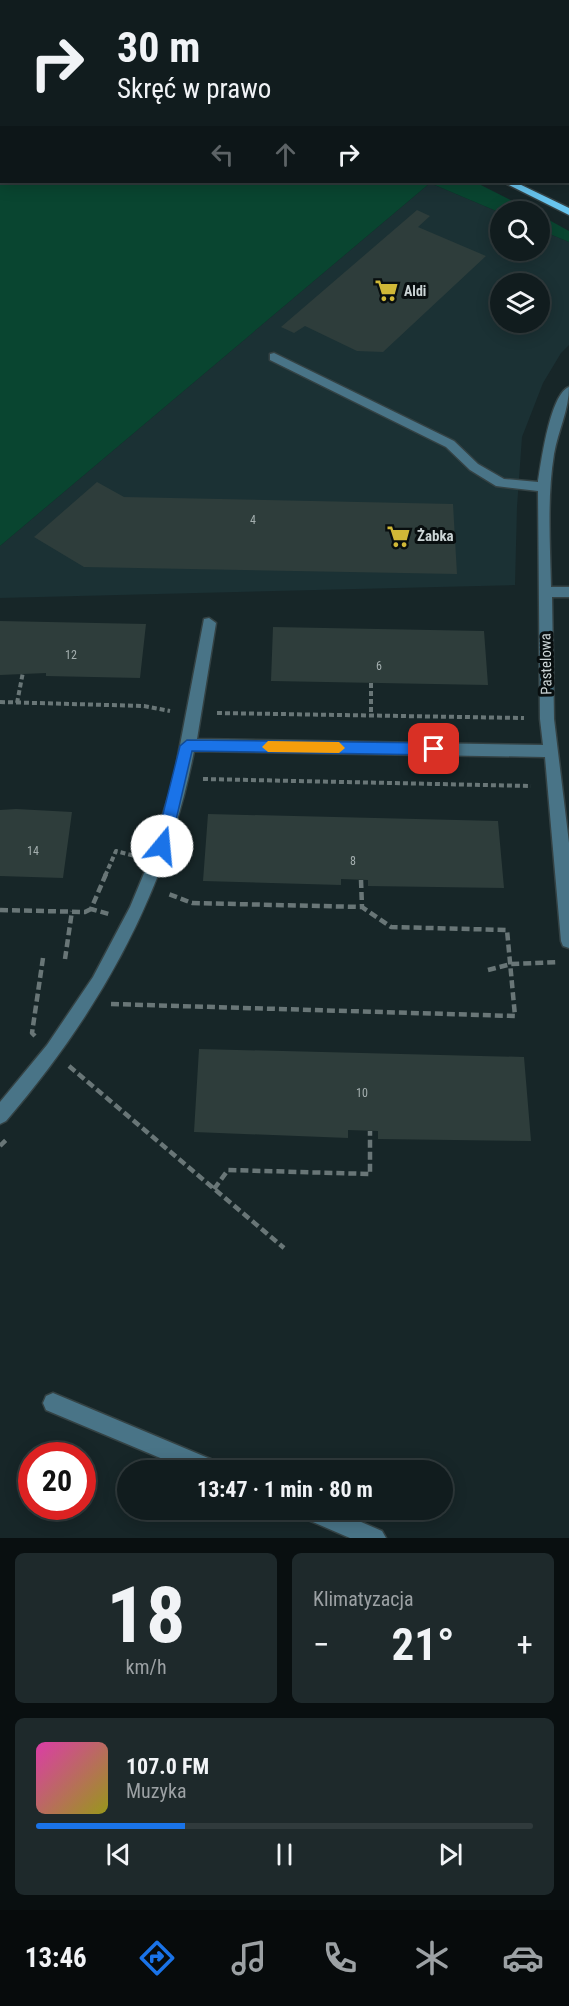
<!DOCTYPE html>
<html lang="pl">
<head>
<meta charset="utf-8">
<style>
  body { margin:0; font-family:"Roboto Condensed",sans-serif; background:#1e292b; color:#f1f3f6; height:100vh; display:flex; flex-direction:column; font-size:22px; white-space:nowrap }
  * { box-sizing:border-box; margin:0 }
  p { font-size:20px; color:#9ca1a4 }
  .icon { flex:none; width:33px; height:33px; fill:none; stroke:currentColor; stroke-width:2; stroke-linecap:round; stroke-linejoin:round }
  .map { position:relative; height:1538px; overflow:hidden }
  .side { display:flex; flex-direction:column; gap:15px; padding:15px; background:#090f10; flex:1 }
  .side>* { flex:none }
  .guide { position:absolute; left:0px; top:0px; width:570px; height:183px; box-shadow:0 3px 15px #0003,0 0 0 2px #303a3c; background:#111c1e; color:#f1f3f6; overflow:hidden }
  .buttons { position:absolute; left:490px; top:201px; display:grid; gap:12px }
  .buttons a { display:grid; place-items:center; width:60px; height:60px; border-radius:50%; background:#111c1e; box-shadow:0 3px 15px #0003,0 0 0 2px #303a3c; font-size:30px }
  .speed { position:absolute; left:18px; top:1442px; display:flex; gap:12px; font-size:30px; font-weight:700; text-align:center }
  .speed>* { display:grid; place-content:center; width:78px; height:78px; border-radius:50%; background:#111c1e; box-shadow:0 3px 15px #0003,0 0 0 2px #303a3c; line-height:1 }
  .speed .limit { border:9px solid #d22; background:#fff; color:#111 }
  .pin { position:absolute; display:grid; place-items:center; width:51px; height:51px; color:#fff; margin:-26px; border-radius:12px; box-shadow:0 3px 9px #0006 }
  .me { position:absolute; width:66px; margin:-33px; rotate:17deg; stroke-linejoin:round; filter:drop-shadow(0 0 4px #0008) }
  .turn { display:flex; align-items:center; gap:21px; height:126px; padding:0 18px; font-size:27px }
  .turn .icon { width:78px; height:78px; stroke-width:2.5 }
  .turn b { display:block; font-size:42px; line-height:51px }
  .lanes { display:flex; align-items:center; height:57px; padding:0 18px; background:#0003; justify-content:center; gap:30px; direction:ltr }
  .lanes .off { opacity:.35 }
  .big { font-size:45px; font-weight:700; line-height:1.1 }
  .side .card { flex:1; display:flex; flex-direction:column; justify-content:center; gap:9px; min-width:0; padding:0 21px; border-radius:9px; background:#1e292b }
  .side .dial { align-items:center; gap:0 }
  .dial b { font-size:78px; line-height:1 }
  .song { display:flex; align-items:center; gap:18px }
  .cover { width:72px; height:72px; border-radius:9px; background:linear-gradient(135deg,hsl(320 70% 55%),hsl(60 70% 35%)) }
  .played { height:6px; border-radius:3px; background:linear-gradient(90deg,#1a73e8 30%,#303a3c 30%) }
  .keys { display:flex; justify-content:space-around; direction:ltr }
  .heat { display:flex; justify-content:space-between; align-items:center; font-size:33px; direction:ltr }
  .side .tiles { flex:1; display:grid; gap:15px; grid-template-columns:1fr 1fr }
  .card:last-child { grid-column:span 2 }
  .trip { position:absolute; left:117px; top:1460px; width:336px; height:60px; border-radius:30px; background:#111c1e; box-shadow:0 3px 15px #0003,0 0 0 2px #303a3c; font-weight:700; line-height:60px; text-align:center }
  .tabs { display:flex; height:96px; justify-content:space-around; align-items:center; background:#070b0c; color:#9ca1a4 }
  .tabs .icon { width:42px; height:42px }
  .tabs .selected { color:#1a73e8 }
  .tabs b { font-size:27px; color:#f1f3f6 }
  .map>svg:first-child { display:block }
  .built { fill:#1b3134; fill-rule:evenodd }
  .green { fill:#094530 }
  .building { fill:#2e3d3b }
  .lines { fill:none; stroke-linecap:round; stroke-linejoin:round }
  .minor-casing { stroke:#344244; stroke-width:3 }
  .major-casing { stroke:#344244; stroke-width:3 }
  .path-far2 { stroke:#697677; stroke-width:2; stroke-dasharray:4.5 2; stroke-linecap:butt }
  .path-far1 { stroke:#697677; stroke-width:4; stroke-dasharray:5 3; stroke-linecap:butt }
  .path { stroke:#697677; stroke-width:4.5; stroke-dasharray:8 4; stroke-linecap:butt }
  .minor { fill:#497487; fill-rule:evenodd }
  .major { fill:#68c5ee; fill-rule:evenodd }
  .route { fill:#1a73e8; stroke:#114b97; stroke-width:1.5 }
  .slow { fill:#f59e0b }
  .labels { text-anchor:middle; stroke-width:6; stroke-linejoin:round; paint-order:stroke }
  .number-label { font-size:12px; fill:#a4afaf }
  .far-poi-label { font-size:14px; font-weight:bold; fill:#ccd5d6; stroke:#080e0f; text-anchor:start }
  .poi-label { font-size:15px; font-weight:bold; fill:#ccd5d6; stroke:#080e0f; text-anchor:start }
  .street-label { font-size:15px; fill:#ccd5d6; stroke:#080e0f }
</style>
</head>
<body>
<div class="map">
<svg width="569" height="1538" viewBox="0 0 569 1538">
  <rect width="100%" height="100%" fill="#172628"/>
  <path class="built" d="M430,183l71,30v37h39v-20l29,12v103l-8,8 -18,30 -21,54 -5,70 -2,78 -515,13v-52zM501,284h39v38h-39z"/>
  <path class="green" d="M0,0l166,1 -164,1v180h473l57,29 -31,2 -71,-30 -430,363z
    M236,0h227l5,1 -230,1z
    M540,215l29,16v11l-29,-12z"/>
  <path class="building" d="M417,210l13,6 -12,11 68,29 -103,96 -26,-1 -52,-25 -11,7 -13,-6z
    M97,482l27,15 329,7 4,70 -373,-7 -50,-30z
    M0,621l146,3 -6,54 -94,-2v-3l-46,2z
    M273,627l211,4 4,54 -217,-4z
    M16,809l56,3 -9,66 -63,-2v-66z
    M208,814l290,7 6,67 -136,-2v-6l-27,-1v6l-138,-4z
    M199,1049l325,8 7,84 -153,-2v-8l-30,-1v8l-154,-6z"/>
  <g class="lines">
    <defs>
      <path id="minor" d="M274,353l180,88 24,23 26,15 34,3c3,-19 12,-88 31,-95 0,23 -11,44 -15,67 -7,43 -4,89 -3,133h18v10h-17l2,122 15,124v105l-6,-2 -2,-5 -16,-184 -351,-6c-27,141 -95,262 -188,370l-6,3v-22l47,-57 46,-68 37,-70 15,-36 28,-89 31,-163 5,-1 7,5 -19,116 346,6 -3,-26 -2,-228 -42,-5 -26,-16 -24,-23 -176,-87v-6z
        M53,1393l167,70 3,7h-34l-143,-60 -3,-7 3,-7z
        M296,1509h35l51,22 4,7h-36l-51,-22z"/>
      <path id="major" d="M178,0h9l1,2h-9z
        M503,182h12l54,26v7z"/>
    </defs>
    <use href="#minor" class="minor-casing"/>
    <use href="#major" class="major-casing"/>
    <path class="path-far2" d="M232,0l2,2"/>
    <path class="path-far1" d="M371,683v32
      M0,702l144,4 26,5
      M17,703l6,-31
      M217,713l307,5
      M203,779l328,7
      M105,876l11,-25 19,5"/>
    <path class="path" d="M106,874l-15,35 18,5
      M361,880l1,27
      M0,910l85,2 6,-3
      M65,959l7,-48
      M488,970l23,-6 48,-2
      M111,1004l404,12 -8,-86 -116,-3 -29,-20 -170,-4 -26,-10
      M35,1036l-3,-3 11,-75
      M69,1066l215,182
      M0,1146l8,-8
      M214,1189l14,-19 142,4v-43"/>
    <use href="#minor" class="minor"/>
    <use href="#major" class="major"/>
  </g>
  <path class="route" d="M187,740l247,3 7,6 -7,6 -242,-4 -22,95 -3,5 -5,1 -5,-1 -2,-5 25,-100z"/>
  <path class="slow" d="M268,741l71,1 6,6 -6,5 -71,-1 -6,-5z"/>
  <defs>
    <symbol id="supermarket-bare" viewBox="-9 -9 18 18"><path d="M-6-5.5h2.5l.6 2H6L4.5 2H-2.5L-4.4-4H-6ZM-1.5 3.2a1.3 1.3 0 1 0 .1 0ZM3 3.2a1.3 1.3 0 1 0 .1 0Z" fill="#d0b837" stroke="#080e0f" stroke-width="2.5" paint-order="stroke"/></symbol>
  </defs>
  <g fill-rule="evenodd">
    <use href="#supermarket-bare" x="370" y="274" width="33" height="33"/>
    <use href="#supermarket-bare" x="382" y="520" width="33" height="33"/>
  </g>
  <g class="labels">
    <g class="number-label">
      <text x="253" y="524">4</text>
      <text x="71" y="659">12</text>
      <text x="379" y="670">6</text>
      <text x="33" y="855">14</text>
      <text x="353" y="865">8</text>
      <text x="362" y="1097">10</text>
    </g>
    <g class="far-poi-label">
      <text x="404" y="296">Aldi</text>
    </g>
    <g class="poi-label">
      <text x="417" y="541">Żabka</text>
    </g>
    <g class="street-label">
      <text transform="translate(546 664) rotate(-91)" y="5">Pastelowa</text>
    </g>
  </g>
</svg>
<div class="buttons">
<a><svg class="icon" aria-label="search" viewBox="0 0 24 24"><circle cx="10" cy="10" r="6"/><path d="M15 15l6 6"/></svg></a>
<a><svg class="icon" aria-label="layers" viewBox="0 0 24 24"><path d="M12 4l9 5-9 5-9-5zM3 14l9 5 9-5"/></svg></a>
</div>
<div class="speed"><div class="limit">20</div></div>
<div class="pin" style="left:434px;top:749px;background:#d93025"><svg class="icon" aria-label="arrive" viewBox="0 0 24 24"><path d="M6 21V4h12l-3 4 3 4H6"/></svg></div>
<svg class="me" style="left:162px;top:846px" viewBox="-20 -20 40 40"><circle r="19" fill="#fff"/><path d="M0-13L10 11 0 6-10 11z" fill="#1a73e8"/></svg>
<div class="trip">13:47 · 1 min · 80 m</div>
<div class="guide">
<div class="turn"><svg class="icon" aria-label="right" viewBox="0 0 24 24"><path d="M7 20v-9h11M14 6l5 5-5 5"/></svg><div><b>30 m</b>Skręć w prawo</div></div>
<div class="lanes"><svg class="icon off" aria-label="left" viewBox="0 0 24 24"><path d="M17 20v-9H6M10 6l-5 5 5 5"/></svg><svg class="icon off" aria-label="ahead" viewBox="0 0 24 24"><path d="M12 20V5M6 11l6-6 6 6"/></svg><svg class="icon" aria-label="right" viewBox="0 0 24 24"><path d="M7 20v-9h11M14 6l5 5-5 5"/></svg></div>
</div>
</div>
<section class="side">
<div class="tiles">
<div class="card dial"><b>18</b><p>km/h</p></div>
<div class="card"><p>Klimatyzacja</p>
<div class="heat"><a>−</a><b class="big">21°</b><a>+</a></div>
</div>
<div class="card">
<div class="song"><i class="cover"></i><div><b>107.0 FM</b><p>Muzyka</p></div></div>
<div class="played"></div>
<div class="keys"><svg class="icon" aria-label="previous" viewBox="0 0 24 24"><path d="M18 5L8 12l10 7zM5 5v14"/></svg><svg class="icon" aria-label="pause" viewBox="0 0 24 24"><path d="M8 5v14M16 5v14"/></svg><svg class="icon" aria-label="next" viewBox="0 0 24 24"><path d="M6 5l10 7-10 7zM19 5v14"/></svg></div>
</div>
</div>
</section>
<nav class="tabs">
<b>13:46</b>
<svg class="icon selected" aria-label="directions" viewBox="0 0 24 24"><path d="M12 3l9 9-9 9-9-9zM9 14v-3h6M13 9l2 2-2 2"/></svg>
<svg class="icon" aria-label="music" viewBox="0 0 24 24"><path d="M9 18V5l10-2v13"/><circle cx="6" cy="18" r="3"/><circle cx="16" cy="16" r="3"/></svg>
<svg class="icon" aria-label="phone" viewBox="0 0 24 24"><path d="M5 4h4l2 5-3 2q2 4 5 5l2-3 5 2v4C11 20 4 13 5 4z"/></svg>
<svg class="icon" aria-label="climate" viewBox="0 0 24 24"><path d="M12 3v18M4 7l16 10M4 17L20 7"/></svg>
<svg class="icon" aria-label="car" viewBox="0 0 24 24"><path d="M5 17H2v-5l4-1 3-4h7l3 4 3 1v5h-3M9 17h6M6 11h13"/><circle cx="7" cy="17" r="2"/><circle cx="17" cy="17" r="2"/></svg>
</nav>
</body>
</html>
